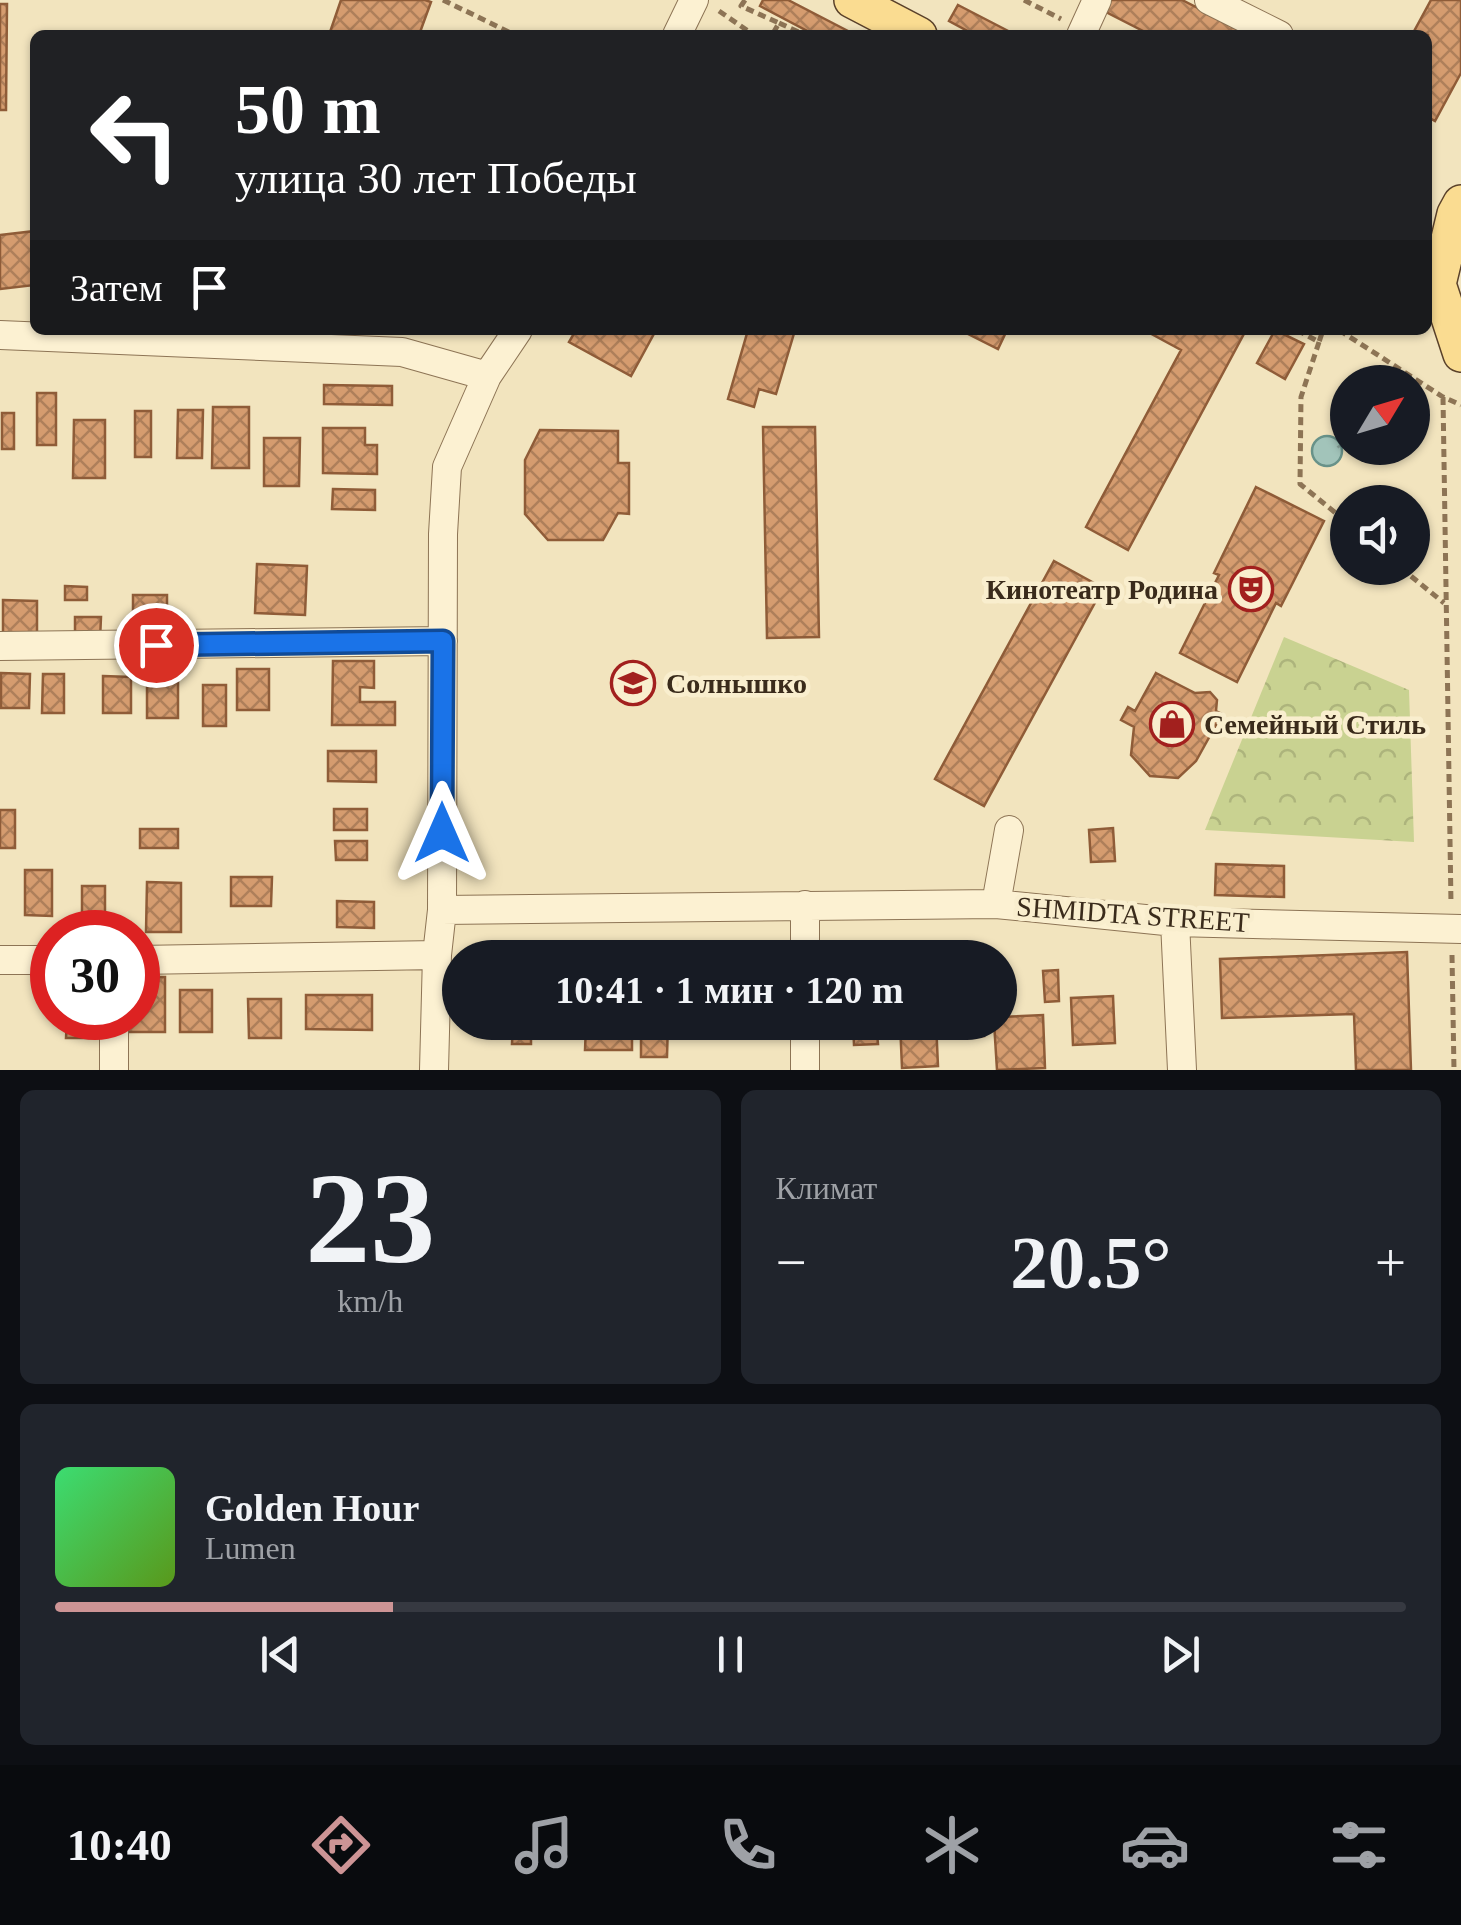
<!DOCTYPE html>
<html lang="ru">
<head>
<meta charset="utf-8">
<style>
  body { margin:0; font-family:Georgia,serif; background:#20242c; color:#f1f3f6; height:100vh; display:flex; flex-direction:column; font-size:38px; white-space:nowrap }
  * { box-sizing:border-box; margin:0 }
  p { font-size:32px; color:#9ea1a6 }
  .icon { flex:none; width:55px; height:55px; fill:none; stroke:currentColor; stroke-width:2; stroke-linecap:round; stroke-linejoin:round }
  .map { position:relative; height:1070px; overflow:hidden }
  .sheet { display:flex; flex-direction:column; gap:20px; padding:20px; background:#0d0f14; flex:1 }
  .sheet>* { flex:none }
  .guide { position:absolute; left:30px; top:30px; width:1402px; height:305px; border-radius:15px; box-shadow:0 2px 8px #0004; background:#202124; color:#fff; overflow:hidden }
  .needle { width:65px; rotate:52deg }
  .controls { position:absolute; left:1330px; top:365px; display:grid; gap:20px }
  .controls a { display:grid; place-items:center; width:100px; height:100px; border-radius:50%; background:#171b24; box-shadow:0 2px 8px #0004; font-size:50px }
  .speed { position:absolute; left:30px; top:910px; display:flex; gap:20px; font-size:50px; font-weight:700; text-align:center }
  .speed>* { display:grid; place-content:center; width:130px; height:130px; border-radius:50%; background:#171b24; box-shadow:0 2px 8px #0004; line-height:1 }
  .speed .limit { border:15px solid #d22; background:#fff; color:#111 }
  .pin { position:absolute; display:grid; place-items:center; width:85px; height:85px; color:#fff; margin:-42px; border:5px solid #fff; border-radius:50%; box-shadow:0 2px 10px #0007 }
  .me { position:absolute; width:110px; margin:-55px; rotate:0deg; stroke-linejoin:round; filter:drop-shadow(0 0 8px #0008) }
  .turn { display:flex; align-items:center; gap:35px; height:210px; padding:0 40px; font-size:45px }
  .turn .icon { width:130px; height:130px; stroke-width:2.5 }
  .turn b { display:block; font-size:70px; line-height:85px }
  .then { display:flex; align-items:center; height:95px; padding:0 40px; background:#0003; gap:20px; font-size:38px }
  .big { font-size:75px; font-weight:700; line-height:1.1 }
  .sheet .widget { flex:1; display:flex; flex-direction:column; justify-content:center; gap:15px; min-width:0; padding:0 35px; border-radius:15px; background:#20242c }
  .sheet .dial { align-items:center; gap:0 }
  .dial b { font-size:130px; line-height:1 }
  .song { display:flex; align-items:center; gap:30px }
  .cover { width:120px; height:120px; border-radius:15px; background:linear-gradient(135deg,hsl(140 70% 55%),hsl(90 70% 35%)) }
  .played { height:10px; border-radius:5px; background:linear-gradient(90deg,#cd9495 25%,#363941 25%) }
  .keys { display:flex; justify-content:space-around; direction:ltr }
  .heat { display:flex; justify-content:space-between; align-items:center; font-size:55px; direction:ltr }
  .sheet .tiles { flex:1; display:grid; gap:20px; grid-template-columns:1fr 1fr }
  .widget:last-child { grid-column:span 2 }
  .trip { position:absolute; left:442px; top:940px; width:575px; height:100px; border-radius:50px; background:#171b24; box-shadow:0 2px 8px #0004; font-weight:700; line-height:100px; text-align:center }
  .dock { display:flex; height:160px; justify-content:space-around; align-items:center; background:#090b0e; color:#9ea1a6 }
  .dock .icon { width:70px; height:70px }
  .dock .selected { color:#cd9495 }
  .dock b { font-size:45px; color:#f1f3f6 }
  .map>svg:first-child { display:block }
  .park { fill:url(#park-crowns) }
  .water { fill:url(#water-ripples); stroke:#689289; stroke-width:2.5 }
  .building { fill:url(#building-cross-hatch); stroke:#8f5c38; stroke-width:2.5 }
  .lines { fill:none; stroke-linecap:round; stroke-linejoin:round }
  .minor-casing { stroke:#8d7455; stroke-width:30 }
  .major-casing { stroke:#5a412a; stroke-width:38 }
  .path { stroke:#8d7455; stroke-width:5; stroke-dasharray:8 5; stroke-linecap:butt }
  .minor { stroke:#fcf1d2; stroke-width:28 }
  .major { stroke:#fadc91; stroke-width:35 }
  .route-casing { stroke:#114b97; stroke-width:25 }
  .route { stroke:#1a73e8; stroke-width:18 }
  .labels { text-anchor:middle; stroke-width:9; stroke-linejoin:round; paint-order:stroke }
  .poi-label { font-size:28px; font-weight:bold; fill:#3a2b1b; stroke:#f9eece; text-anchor:start }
  .street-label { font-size:28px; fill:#3a2b1b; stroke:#f9eece }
</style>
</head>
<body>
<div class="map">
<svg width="1461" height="1070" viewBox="0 0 1461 1070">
  <defs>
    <pattern id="park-crowns" width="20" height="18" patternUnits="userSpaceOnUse" patternTransform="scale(2.5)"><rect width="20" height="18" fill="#c9d291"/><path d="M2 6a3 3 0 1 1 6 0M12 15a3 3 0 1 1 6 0" fill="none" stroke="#adb47c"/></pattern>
    <pattern id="water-ripples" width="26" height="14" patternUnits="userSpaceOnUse" patternTransform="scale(2.5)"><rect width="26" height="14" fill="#a2c4ba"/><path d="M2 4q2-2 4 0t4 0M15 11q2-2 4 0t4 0" fill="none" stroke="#859f96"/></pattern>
    <pattern id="building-cross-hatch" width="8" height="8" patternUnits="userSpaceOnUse" patternTransform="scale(2.5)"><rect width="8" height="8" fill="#d59c6f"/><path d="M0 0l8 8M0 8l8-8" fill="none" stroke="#ae7f5a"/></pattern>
  </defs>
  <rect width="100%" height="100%" fill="#f2e4be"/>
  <path class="park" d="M1284,637l125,53 5,152 -209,-12z"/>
  <path class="water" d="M1312 451a15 15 0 1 1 30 0a15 15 0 1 1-30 0Z"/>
  <path class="building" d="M341,0h84l6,2 -12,33h-90z
    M763,0h25l62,32 -1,3h-34l-55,-29z
    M1108,0h74l69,35h-100l-49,-25z
    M1431,0h30v73l-26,48 -7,-4v-82h-16z
    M0,4h7l-1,106h-6z
    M958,5l58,30h-41l-26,-14z
    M35,231v54l-35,4v-54z
    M576,330h80l-25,46 -62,-34z
    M748,330h47l-19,64 -17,-5 -5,18 -26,-8z
    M960,330h47l-9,19z
    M1144,330h102l-118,220 -42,-23 95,-177z
    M1275,330l29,14 -19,35 -28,-16z
    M324,385l68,1v19l-68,-1z
    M37,393h19v52h-19z
    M213,407h36v61h-37z
    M178,410h25l-1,48h-25z
    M135,411h16v46h-16z
    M2,413h12v36h-12z
    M74,420h31v58h-32z
    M763,427h52l4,210 -52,1z
    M323,428h42v17h12v29l-54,-1z
    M540,430l78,1v32h11v51l-11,-1 -15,27h-55l-23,-26v-54z
    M264,438h36l-1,48h-35z
    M1256,487l68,34 -43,85 -5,-3 -39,79 -57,-29 39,-78 -5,-2z
    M333,489l42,1v20l-43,-1z
    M1054,561l49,27 -119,218 -49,-27z
    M257,564l50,2 -2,49 -50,-2z
    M65,586l22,1v13h-22z
    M133,595h34v29l-34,-1z
    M3,600l34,1v32h-34z
    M75,617h26l-1,23h-25z
    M333,661h41v27l-14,-1v15h35v23h-63z
    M237,669h32v41h-32z
    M1,673l29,1 -1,34h-28z
    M1156,673l39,20 15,-1 7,8 -1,11 6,3 -26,47 -18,17 -28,-2 -19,-21 3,-28 -13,-7 7,-13 7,4z
    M43,674h21v39h-22z
    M103,676l28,1v36h-28z
    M147,679h31v39h-31z
    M203,685h23v41h-23z
    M328,751h48v31l-48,-1z
    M334,809h33v21h-33z
    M0,810h15v38h-15z
    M1113,828l2,33 -24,1 -2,-32z
    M140,829h38v19h-38z
    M335,841h32v19h-31z
    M1216,864l68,2v31l-69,-2z
    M25,870h27v46l-27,-1z
    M231,877h41l-1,29h-40z
    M147,882l34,1v49h-35z
    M82,886h23v31h-23z
    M337,901l37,1v26l-37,-1z
    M1407,952l4,118h-55l-2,-56 -132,4 -2,-59z
    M1058,970l1,31 -14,1 -2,-31z
    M138,977h27v55h-38v-14h11z
    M180,990h32v42h-32z
    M306,995h66v35l-66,-1z
    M1113,996l2,47 -42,2 -2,-47z
    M248,999h33v39h-32z
    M1043,1015l2,53 -48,2 -3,-48h6v-5z
    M67,1018h30v20h-31z
    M513,1022h18v22h-19z
    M546,1022h26v8l-26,-1z
    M614,1022h18v28h-47l1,-24h28z
    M641,1022h27l-1,35h-26z
    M853,1022h23l2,22 -24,1z
    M900,1022h36l2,44 -36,2z
    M951,1022h32l1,14 -32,1z"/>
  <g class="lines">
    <defs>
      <path id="minor" d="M1209,0l70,35
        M677,35l17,-35
        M1081,35l16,-35
        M0,335l402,17 85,24
        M0,646l443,-5
        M996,904l13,-74
        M442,910l554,-6 179,18 286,7
        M1175,922l7,148
        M805,958v-53
        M0,960h52
        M138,960l299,-5
        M114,1018v52
        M434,1070l3,-115 5,-45 1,-376 4,-67 40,-91 31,-46
        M805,1070v-48"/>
      <path id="major" d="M852,0l67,35
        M1461,203l-6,11 -17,70 23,70"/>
    </defs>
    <use href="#minor" class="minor-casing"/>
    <use href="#major" class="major-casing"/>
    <path class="path" d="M443,0l72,35
      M745,0l-4,6 38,17 -7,12
      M1024,0l37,19
      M719,11l35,24
      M779,23l26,12
      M1297,330l22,12 4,-12
      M1339,330l104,67 18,8
      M1319,342l-18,55 -1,87 48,39
      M1443,397l8,507
      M1401,568l43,35
      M1452,955l2,115"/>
    <use href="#minor" class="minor"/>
    <use href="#major" class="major"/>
  </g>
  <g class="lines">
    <defs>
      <path id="route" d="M156,645l287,-4 -1,192"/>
    </defs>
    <use href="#route" class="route-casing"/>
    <use href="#route" class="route"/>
  </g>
  <defs>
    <symbol id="theatre-ring" viewBox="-11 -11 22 22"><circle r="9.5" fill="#f9eece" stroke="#a2201e" stroke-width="1.5"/><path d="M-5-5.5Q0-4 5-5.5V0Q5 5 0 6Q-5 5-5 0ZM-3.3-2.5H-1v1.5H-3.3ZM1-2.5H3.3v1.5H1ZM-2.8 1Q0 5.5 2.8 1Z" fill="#a2201e"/></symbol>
    <symbol id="school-ring" viewBox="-11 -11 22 22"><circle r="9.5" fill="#f9eece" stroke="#a2201e" stroke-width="1.5"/><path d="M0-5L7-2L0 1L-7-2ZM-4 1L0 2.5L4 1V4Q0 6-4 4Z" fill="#a2201e"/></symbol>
    <symbol id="shop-ring" viewBox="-11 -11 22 22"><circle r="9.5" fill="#f9eece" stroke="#a2201e" stroke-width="1.5"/><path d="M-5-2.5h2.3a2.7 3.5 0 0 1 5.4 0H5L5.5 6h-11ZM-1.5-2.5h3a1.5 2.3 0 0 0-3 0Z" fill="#a2201e"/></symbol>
  </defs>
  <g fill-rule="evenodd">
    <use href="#theatre-ring" x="1226" y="564" width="50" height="50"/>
    <use href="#school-ring" x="608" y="658" width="50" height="50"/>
    <use href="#shop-ring" x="1147" y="699" width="50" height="50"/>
  </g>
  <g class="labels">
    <g class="poi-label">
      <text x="1218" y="599" text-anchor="end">Кинотеатр Родина</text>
      <text x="666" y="693">Солнышко</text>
      <text x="1204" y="734">Семейный Стиль</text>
    </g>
    <g class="street-label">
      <text transform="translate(1133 914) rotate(4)" y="10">SHMIDTA STREET</text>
    </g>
  </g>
</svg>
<div class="controls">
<a><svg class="needle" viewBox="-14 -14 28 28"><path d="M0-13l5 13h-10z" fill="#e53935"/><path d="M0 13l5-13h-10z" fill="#9ea1a6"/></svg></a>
<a><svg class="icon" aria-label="sound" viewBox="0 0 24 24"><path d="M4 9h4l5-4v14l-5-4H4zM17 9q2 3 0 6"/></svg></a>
</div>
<div class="speed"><div class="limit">30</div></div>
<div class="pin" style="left:156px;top:645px;background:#d93025"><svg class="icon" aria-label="arrive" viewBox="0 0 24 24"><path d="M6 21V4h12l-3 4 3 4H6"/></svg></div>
<svg class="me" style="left:442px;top:833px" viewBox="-20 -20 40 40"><path d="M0-17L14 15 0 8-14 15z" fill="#1a73e8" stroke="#fff" stroke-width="4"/></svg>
<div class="trip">10:41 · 1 мин · 120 m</div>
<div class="guide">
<div class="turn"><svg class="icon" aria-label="left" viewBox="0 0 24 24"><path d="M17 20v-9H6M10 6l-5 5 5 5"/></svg><div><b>50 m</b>улица 30 лет Победы</div></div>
<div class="then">Затем<svg class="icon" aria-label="arrive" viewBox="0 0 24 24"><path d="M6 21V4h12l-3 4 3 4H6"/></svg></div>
</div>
</div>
<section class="sheet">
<div class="tiles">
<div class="widget dial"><b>23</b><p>km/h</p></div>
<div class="widget"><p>Климат</p>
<div class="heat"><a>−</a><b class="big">20.5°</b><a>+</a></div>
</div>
<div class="widget">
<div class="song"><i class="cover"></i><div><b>Golden Hour</b><p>Lumen</p></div></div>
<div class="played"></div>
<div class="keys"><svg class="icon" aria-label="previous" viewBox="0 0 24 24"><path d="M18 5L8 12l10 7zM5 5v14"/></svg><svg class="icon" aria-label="pause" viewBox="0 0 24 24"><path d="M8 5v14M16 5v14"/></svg><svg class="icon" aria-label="next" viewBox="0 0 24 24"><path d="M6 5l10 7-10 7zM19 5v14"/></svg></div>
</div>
</div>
</section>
<nav class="dock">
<b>10:40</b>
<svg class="icon selected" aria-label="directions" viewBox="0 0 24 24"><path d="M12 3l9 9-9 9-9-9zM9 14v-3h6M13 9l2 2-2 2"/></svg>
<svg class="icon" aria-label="music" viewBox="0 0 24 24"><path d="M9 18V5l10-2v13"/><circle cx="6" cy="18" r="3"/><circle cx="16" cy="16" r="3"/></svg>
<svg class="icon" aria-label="phone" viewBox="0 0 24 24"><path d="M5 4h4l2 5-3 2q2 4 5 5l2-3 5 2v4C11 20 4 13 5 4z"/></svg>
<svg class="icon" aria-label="climate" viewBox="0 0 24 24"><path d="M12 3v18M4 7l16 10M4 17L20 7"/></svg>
<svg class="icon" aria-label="car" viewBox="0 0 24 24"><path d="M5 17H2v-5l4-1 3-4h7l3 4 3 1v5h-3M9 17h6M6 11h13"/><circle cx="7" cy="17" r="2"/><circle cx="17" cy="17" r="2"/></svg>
<svg class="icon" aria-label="filters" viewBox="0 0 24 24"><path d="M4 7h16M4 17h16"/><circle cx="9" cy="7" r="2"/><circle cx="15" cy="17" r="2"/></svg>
</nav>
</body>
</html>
